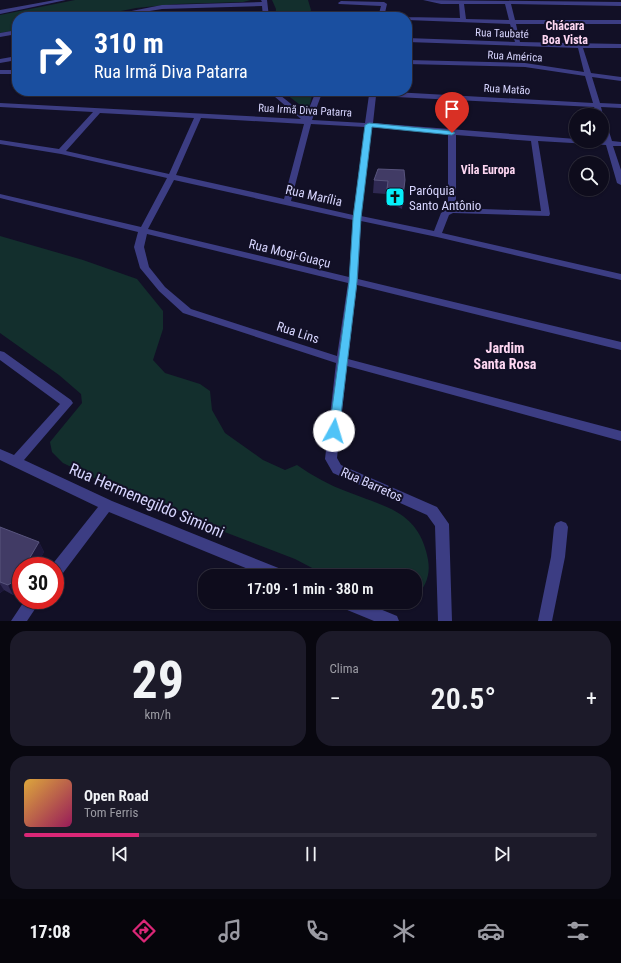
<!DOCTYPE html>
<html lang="pt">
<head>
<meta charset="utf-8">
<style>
  body { margin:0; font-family:"Roboto Condensed",sans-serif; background:#1c1a29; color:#f1f3f6; height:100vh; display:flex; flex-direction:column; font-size:15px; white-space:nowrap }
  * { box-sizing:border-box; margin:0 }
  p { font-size:13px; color:#9b9ba3 }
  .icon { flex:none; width:22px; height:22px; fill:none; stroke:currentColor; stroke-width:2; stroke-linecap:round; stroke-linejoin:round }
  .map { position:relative; height:621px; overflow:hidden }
  .drawer { display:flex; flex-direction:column; gap:10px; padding:10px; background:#08070f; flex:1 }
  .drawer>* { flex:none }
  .hud { position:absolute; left:12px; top:12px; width:400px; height:84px; border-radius:16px; box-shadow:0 1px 3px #0004,0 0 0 1px #2e2c3b; background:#1a4fa0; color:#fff; overflow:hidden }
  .buttons { position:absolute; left:569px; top:108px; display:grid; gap:8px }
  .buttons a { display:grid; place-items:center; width:40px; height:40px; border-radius:50%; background:#0e0c1c; box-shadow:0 1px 3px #0004,0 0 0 1px #2e2c3b; font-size:20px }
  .speed { position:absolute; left:12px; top:557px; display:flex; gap:8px; font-size:20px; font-weight:700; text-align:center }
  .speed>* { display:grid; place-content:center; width:52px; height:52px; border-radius:50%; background:#0e0c1c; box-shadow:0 1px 3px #0004,0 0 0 1px #2e2c3b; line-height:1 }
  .speed .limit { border:6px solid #d22; background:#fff; color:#111 }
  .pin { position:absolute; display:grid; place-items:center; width:34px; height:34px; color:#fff; margin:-41px -17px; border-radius:50% 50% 50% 0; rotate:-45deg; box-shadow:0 0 4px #0007 }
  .pin .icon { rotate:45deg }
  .me { position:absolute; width:44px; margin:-22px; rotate:6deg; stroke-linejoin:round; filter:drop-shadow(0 0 3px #0008) }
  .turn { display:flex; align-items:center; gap:14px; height:84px; padding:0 16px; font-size:18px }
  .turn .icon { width:52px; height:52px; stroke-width:2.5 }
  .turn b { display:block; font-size:28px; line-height:34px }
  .big { font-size:30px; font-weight:600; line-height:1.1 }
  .drawer .tile { flex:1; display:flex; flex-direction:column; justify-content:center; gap:6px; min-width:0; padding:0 14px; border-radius:16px; background:#1c1a29 }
  .drawer .dial { align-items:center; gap:0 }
  .dial b { font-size:52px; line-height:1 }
  .song { display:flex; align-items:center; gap:12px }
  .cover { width:48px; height:48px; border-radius:6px; background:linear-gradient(135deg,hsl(40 70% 55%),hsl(330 70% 35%)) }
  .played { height:4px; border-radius:2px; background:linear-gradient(90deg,#db2777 20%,#2e2c3b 20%) }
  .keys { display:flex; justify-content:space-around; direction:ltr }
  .heat { display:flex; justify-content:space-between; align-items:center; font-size:22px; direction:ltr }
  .drawer .tiles { flex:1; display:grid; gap:10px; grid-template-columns:1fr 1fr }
  .tile:last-child { grid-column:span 2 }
  .trip { position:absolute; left:198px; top:569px; width:224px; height:40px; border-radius:16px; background:#0e0c1c; box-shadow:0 1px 3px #0004,0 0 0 1px #2e2c3b; font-weight:600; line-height:40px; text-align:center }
  .dock { display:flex; height:64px; justify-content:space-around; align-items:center; background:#06050b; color:#9b9ba3 }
  .dock .icon { width:28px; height:28px }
  .dock .on { color:#db2777 }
  .dock b { font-size:18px; color:#f1f3f6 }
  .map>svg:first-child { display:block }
  .green { fill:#132f2d }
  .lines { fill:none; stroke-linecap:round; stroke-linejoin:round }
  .minor { fill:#3c3d83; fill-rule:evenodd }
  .wall { fill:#2f2953 }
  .shaded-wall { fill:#1c1739 }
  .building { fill:#413b65; stroke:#58547d }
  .route { fill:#4fc3f7; stroke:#337fa1 }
  .labels { text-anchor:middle; stroke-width:4; stroke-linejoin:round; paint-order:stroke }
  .far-street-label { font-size:11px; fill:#d7d5fe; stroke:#121026 }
  .far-neighbourhood-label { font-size:12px; font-weight:bold; fill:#fed7f2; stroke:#121026 }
  .poi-label { font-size:13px; fill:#d7d5fe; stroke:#121026; text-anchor:start }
  .street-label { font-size:13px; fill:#d7d5fe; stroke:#121026 }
  .neighbourhood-label { font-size:14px; font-weight:bold; fill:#fed7f2; stroke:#121026 }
  .near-street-label { font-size:16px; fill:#d7d5fe; stroke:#121026 }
</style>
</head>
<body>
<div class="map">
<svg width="621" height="621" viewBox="0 0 621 621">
  <rect width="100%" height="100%" fill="#121026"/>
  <path class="green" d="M75,0h176l-8,2 -66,2 -41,4 -45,9h-74v13l-17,3v-18z
    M272,0h36l3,10 -2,6 -34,1 1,-8z
    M282,91l31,1 -5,19z
    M0,236l83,24 54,19 26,32v18l-10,31 12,13 35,11 10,7 2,19 13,23 38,27 22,10 12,-5c16,11 32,20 51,27 34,14 67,18 78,59 6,21 2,32 -11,48v-23h-79l-20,-6 -21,-11 -86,-33 -39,-20 -78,-29 -29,-14 -11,-11 -2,-10 32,-39 -1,-9 -22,-19 -59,-42z"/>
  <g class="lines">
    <path class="minor" d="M55,0h11l-66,14v-4z
      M261,0h6l2,17h-6l-1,-11 -100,3 -49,8h-12l61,-12 100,-3z
      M423,0l198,2v4l-110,-2 4,16h106v4h-105l4,18 101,2v4h-38l8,25 30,4v4l-29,-4 8,26 21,1v4l-20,-1 2,8 -1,1v-1h-5l-3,-8 -218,-11 -3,27 203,16v2h28l-2,-7v-14l4,2 6,19 9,1v4h-8l8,24v15l-4,-2 -11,-38 -68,-4 12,73 -1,2 -96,-3 -4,2 -7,18 179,41v6l-184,-43 -76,-16 -3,58 263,63v8l-264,-65 -9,74 273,72v10l-274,-75 -10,92 4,7 96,42 12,17 3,97h-14l-3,-95 -8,-11 -94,-42 -8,-14 11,-96 -153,-50 -24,-22 -19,-23 -6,-21 4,-15 -138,-34v-4l141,33 26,-49 -106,-24 -61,-10v-4l59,9 34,-37 -93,-5v-4l301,16 -33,-28h7l31,25 10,-25h60l217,12 -8,-27 -60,-9 -118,-3v-4l118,3 59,9 -6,-24 -171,-6v-4l108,4 -5,-18 -103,-4v-3h-2l55,1 -1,-14h-18zM464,4h41l4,16 -43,-1zM322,93l47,2 -4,28 -53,-3zM100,113l94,5 -25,56 -103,-23zM201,118l103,6 -20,75 -108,-24zM311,124l54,3 -12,88 -62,-14zM372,127l76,7v75l-7,4 -7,18 -73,-15zM456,135l75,6 10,70 -85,-3zM174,180l179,40 -4,57 -201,-48zM147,234l201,49 -11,73 -146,-47 -26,-22 -16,-20 -5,-20z
      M341,1l43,1 3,2 -3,13h-6l3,-11 -42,-2 -1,-1z
      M338,14l29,1 3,2h-34v-2z
      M17,30v4l-17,3v-4z
      M17,56v4l-17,3v-4z
      M0,70h17v4h-17z
      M0,351l4,1 67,48 2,3 -49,57 88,41 174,70 2,5h-23l-156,-64 -49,65 -5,2v-13h-4l47,-59 -98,-47v-11l14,6 46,-51 -60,-44z
      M561,521l5,2 2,4 -3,30 -13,64h-14l13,-64 3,-30 2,-4z
      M25,600h16l-14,21h-16z
      M338,602h25l34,14 2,5h-25l-34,-14z"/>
  </g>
  <path class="wall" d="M374,180h31l-3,29 -16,-8v-7l-13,-1z
    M0,527l39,15 5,10 -8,14h-15v24l-8,5 -9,-5 -4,3z"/>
  <path class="shaded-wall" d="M39,542l5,10 -8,14h-11z
    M21,572v18l-8,5 -5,-10z
    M0,584l4,6 -4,3z"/>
  <path class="building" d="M378,169l26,1 1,10 -2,16 -16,-7 1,-8 -14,-1z
    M0,527l39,15 -14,24h-4v6l-5,8 -8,5 -8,-3z"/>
  <path class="route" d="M369,123l83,8 3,2 -3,2 -80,-8 -11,91 -4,64 -18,149 -1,3 -4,1 -4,-1 -1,-3 20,-149 4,-64 12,-93z"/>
  <defs>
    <symbol id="church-square" viewBox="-11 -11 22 22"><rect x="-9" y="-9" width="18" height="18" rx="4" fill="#06eff9" stroke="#121026"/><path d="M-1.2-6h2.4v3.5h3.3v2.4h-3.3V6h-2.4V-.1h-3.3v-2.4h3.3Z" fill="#111"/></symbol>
  </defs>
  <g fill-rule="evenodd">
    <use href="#church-square" x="384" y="186" width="22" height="22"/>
  </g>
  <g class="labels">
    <g class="far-street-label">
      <text transform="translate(502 33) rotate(2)" y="4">Rua Taubaté</text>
      <text transform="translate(515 56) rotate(3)" y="4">Rua América</text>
      <text transform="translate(507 89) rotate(3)" y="4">Rua Matão</text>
      <text transform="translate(305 110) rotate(3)" y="4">Rua Irmã Diva Patarra</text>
    </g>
    <g class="far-neighbourhood-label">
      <text x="565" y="30">Chácara<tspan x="565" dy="14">Boa Vista</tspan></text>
      <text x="488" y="174">Vila Europa</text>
    </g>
    <g class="poi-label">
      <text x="409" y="195">Paróquia<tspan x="409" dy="15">Santo Antônio</tspan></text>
    </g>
    <g class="street-label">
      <text transform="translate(314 195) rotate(13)" y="5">Rua Marília</text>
      <text transform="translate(290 253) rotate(14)" y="5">Rua Mogi-Guaçu</text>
      <text transform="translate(298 332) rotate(18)" y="5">Rua Lins</text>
      <text transform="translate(372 484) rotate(24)" y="5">Rua Barretos</text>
    </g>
    <g class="neighbourhood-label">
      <text x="505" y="353">Jardim<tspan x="505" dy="16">Santa Rosa</tspan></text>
    </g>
    <g class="near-street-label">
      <text transform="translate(147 500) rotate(23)" y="6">Rua Hermenegildo Simioni</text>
    </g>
  </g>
</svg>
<div class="buttons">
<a><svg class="icon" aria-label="sound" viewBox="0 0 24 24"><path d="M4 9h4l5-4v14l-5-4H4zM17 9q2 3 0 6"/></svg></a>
<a><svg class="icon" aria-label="search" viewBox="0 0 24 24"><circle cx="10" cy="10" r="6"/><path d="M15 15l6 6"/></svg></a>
</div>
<div class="speed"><div class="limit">30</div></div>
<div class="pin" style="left:452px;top:133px;background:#d93025"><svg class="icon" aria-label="arrive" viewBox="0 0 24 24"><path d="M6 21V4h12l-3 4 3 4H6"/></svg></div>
<svg class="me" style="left:334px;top:431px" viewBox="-20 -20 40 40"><circle r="19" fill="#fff"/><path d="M0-13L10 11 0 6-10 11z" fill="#4fc3f7"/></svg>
<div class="trip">17:09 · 1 min · 380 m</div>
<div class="hud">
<div class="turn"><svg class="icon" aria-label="right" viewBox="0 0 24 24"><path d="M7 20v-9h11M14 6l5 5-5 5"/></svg><div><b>310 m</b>Rua Irmã Diva Patarra</div></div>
</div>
</div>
<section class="drawer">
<div class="tiles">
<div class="tile dial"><b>29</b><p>km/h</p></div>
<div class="tile"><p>Clima</p>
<div class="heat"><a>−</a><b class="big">20.5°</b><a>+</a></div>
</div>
<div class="tile">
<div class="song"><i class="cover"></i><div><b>Open Road</b><p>Tom Ferris</p></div></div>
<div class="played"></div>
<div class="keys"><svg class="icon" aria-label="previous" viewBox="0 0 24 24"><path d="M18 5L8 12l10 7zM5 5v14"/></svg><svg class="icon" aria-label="pause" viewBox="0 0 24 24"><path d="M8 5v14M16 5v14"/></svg><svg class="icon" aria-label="next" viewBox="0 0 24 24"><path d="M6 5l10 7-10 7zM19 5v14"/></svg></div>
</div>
</div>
</section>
<nav class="dock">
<b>17:08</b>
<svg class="icon on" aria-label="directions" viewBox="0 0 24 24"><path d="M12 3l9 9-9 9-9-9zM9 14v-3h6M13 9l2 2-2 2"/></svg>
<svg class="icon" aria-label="music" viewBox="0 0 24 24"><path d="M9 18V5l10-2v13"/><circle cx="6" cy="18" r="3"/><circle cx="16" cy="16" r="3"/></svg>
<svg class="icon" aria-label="phone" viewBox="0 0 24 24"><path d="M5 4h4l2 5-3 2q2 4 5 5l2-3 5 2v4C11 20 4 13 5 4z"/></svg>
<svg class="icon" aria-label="climate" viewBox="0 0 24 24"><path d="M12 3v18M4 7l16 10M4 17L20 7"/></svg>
<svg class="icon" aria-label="car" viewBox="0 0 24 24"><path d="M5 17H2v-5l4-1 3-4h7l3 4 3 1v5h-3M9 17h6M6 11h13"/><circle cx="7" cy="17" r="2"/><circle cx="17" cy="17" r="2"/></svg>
<svg class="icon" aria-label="filters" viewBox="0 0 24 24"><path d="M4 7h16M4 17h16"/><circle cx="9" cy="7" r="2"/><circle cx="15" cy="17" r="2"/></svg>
</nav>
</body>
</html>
